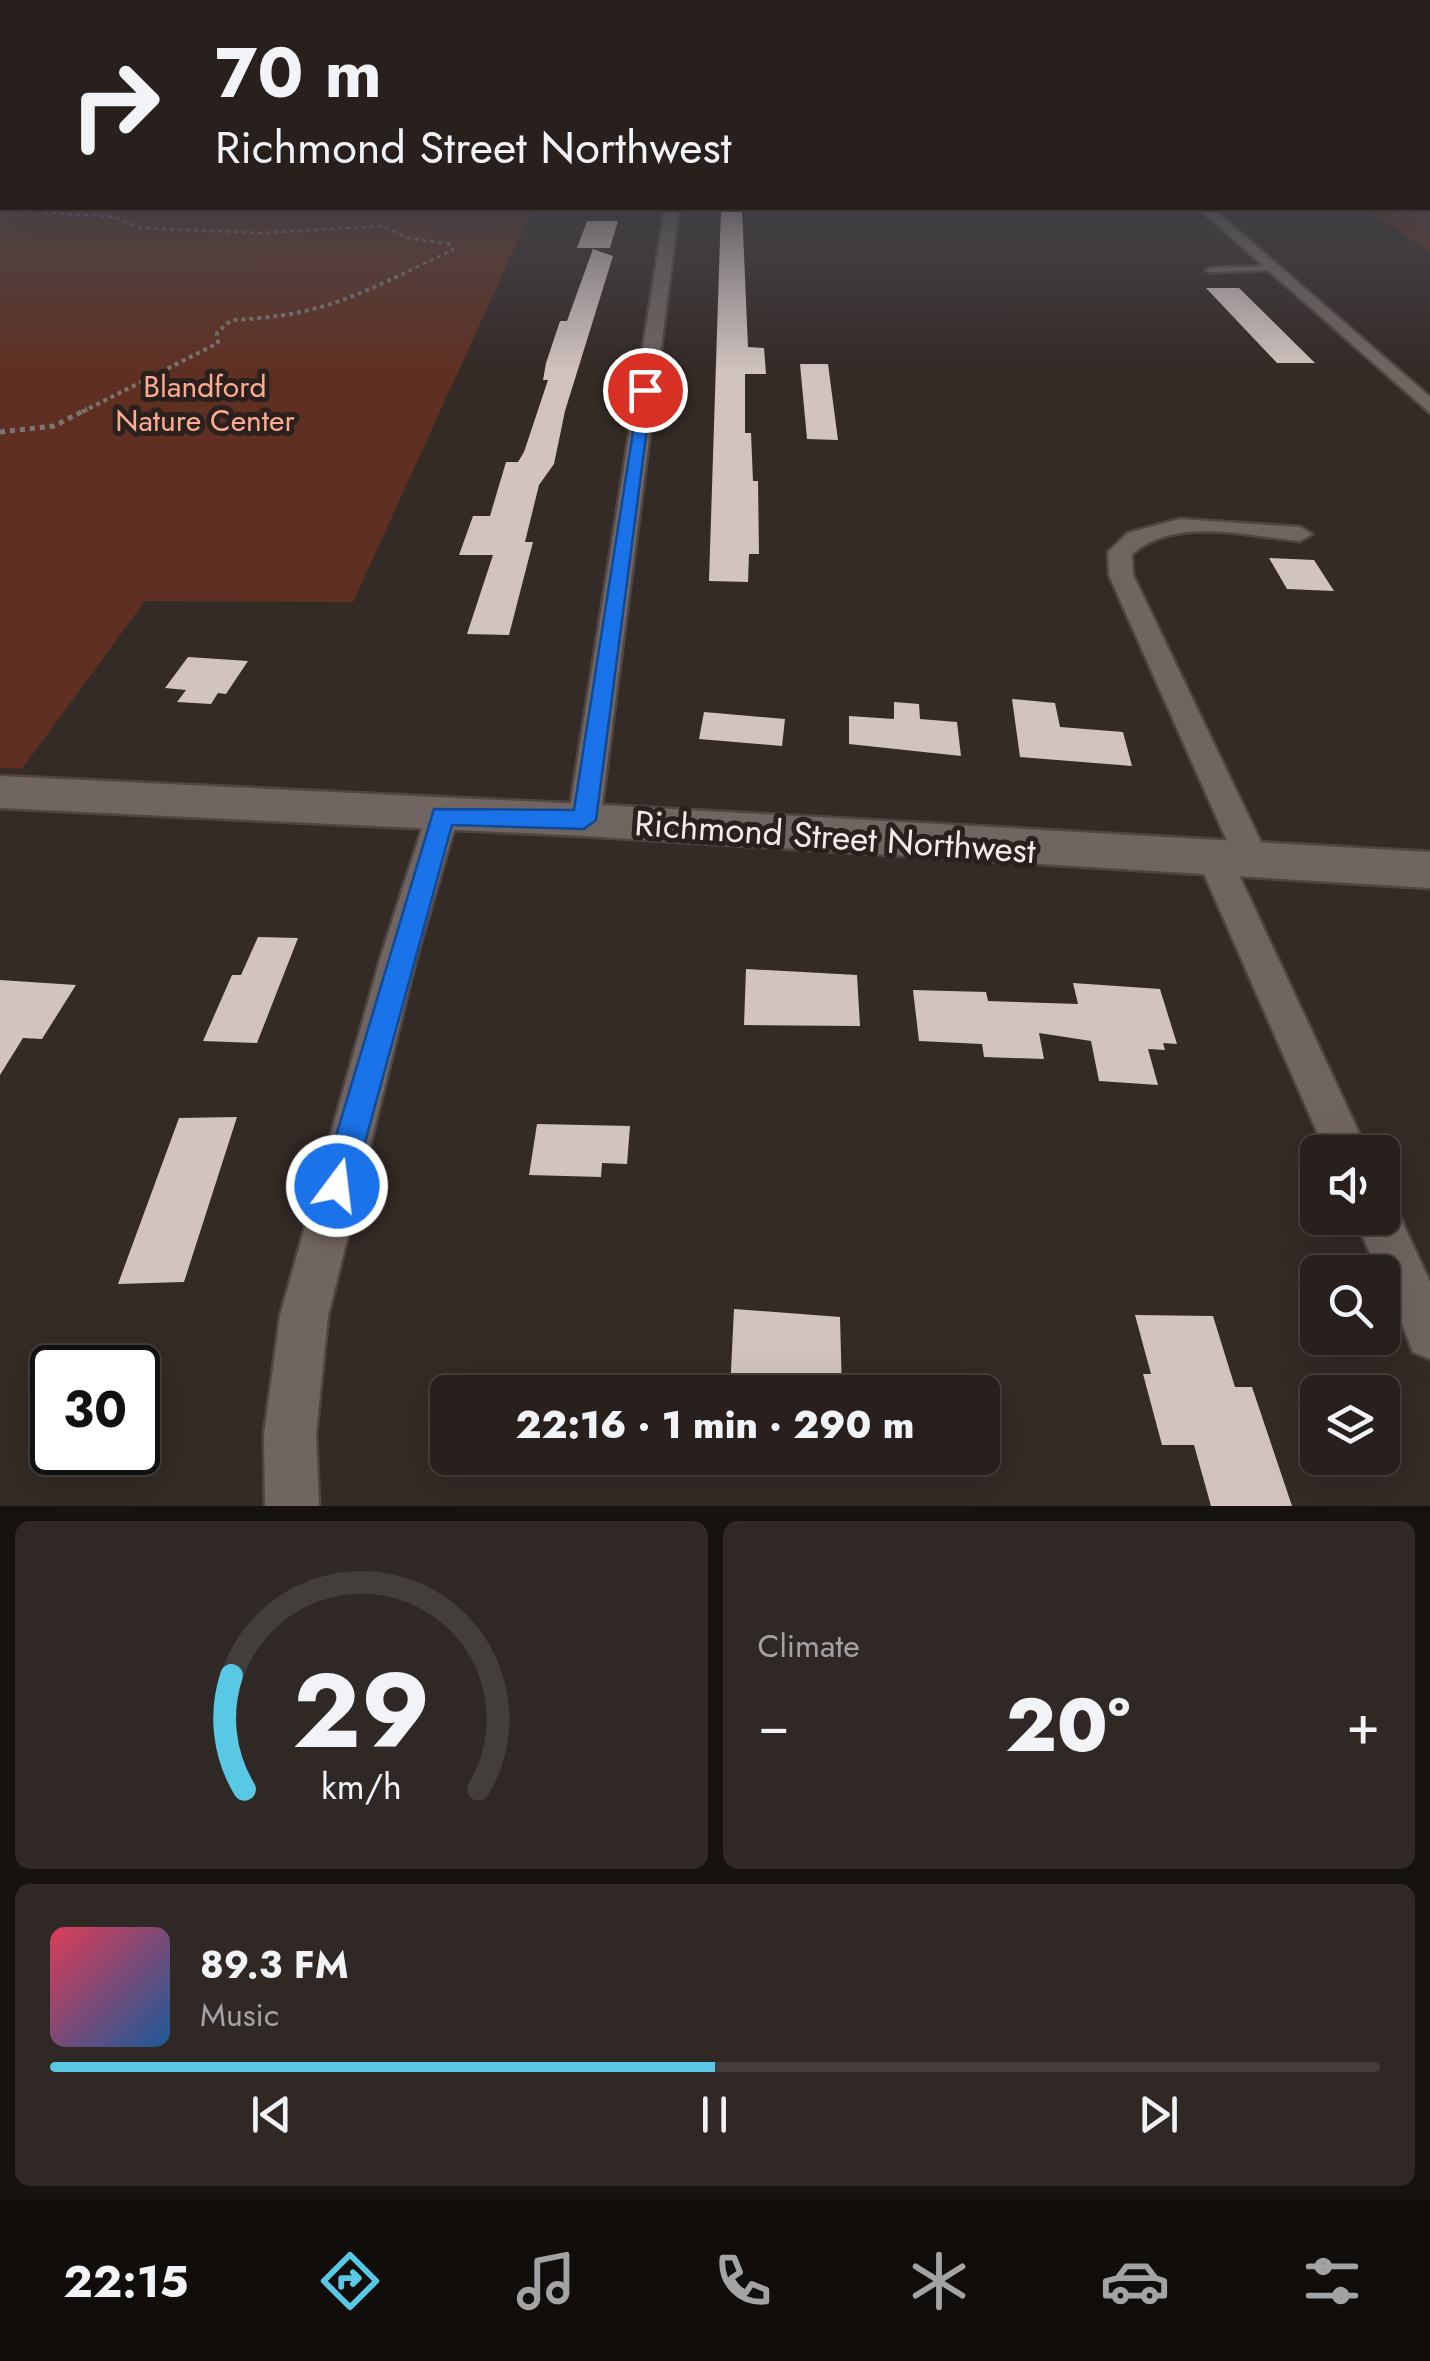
<!DOCTYPE html>
<html lang="en">
<head>
<meta charset="utf-8">
<style>
  body { margin:0; font-family:Jost,sans-serif; background:#2f2825; color:#f1f3f6; height:100vh; display:flex; flex-direction:column; font-size:38px; white-space:nowrap }
  * { box-sizing:border-box; margin:0 }
  p { font-size:32px; color:#a4a3a3 }
  .icon { flex:none; width:55px; height:55px; fill:none; stroke:currentColor; stroke-width:2; stroke-linecap:round; stroke-linejoin:round }
  .map { position:relative; height:1506px; overflow:hidden }
  .drawer { display:flex; flex-direction:column; gap:15px; padding:15px; background:#15120f; flex:1 }
  .drawer>* { flex:none }
  .top-card { position:absolute; left:0px; top:0px; width:1430px; height:210px; box-shadow:0 10px 40px #0002,0 0 0 2px #433e3b; background:#27201c; color:#f1f3f6; overflow:hidden }
  .buttons { position:absolute; left:1300px; top:1135px; display:grid; gap:20px }
  .buttons a { display:grid; place-items:center; width:100px; height:100px; border-radius:15px; background:#27201c; box-shadow:0 10px 40px #0002,0 0 0 2px #433e3b; font-size:50px }
  .speed { position:absolute; left:30px; top:1345px; display:flex; gap:20px; font-size:50px; font-weight:700; text-align:center }
  .speed>* { display:grid; place-content:center; width:130px; height:130px; border-radius:50%; background:#27201c; box-shadow:0 10px 40px #0002,0 0 0 2px #433e3b; line-height:1 }
  .speed .limit { border:5px solid #111; border-radius:15px; background:#fff; color:#111 }
  .pin { position:absolute; display:grid; place-items:center; width:85px; height:85px; color:#fff; margin:-42px; border:5px solid #fff; border-radius:50%; box-shadow:0 2px 10px #0007 }
  .me { position:absolute; width:110px; margin:-55px; rotate:15deg; stroke-linejoin:round; filter:drop-shadow(0 0 8px #0008) }
  .turn { display:flex; align-items:center; gap:35px; height:210px; padding:0 50px; font-size:45px }
  .turn .icon { width:130px; height:130px; stroke-width:2.5 }
  .turn b { display:block; font-size:70px; line-height:85px }
  .big { font-size:75px; font-weight:800; line-height:1.1 }
  .drawer .card { flex:1; display:flex; flex-direction:column; justify-content:center; gap:15px; min-width:0; padding:0 35px; border-radius:15px; background:#2f2825 }
  .drawer .dial { align-items:center; gap:0 }
  .dial svg { height:260px; overflow:visible; fill:none; stroke:#433e3b; stroke-width:7; stroke-linecap:round; text-anchor:middle }
  .dial text { fill:#f1f3f6; stroke:none }
  .song { display:flex; align-items:center; gap:30px }
  .cover { width:120px; height:120px; border-radius:15px; background:linear-gradient(135deg,hsl(350 70% 55%),hsl(210 70% 35%)) }
  .played { height:10px; border-radius:5px; background:linear-gradient(90deg,#59c8e5 50%,#433e3b 50%) }
  .keys { display:flex; justify-content:space-around; direction:ltr }
  .heat { display:flex; justify-content:space-between; align-items:center; font-size:55px; direction:ltr }
  .drawer .tiles { flex:1; display:grid; gap:15px; grid-template-columns:1fr 1fr }
  .card:last-child { grid-column:span 2 }
  .trip { position:absolute; left:430px; top:1375px; width:570px; height:100px; border-radius:15px; background:#27201c; box-shadow:0 10px 40px #0002,0 0 0 2px #433e3b; font-weight:800; line-height:100px; text-align:center }
  .menu { display:flex; height:160px; justify-content:space-around; align-items:center; background:#100d0b; color:#a4a3a3 }
  .menu .icon { width:70px; height:70px }
  .menu .on { color:#59c8e5 }
  .menu b { font-size:45px; color:#f1f3f6 }
  .map>svg:first-child { display:block }
  .green { fill:#5f3022 }
  .building { fill:#d1c3bf }
  .lines { fill:none; stroke-linecap:round; stroke-linejoin:round }
  .lane-casing { stroke:#4f4643; stroke-width:5 }
  .street-casing { stroke:#4f4643; stroke-width:5 }
  .secondary-casing { stroke:#4f4643; stroke-width:5 }
  .path-far2 { stroke:#7d7571; stroke-width:2.5; stroke-dasharray:4 4; stroke-linecap:butt }
  .path-far1 { stroke:#7d7571; stroke-width:4; stroke-dasharray:4 4; stroke-linecap:butt }
  .path { stroke:#7d7571; stroke-width:5; stroke-dasharray:5 5; stroke-linecap:butt }
  .lane { fill:#716561; fill-rule:evenodd }
  .street { fill:#716561; fill-rule:evenodd }
  .secondary { fill:#716561; fill-rule:evenodd }
  .route { fill:#1a73e8; stroke:#114b97; stroke-width:2.5 }
  .labels { text-anchor:middle; stroke-width:10; stroke-linejoin:round; paint-order:stroke }
  .far-park-label { font-size:30px; fill:#ffab91; stroke:#2a201d }
  .street-label { font-size:35px; fill:#f2ebe9; stroke:#2a201d }
</style>
</head>
<body>
<div class="map">
<svg width="1430" height="1506" viewBox="0 0 1430 1506">
  <rect width="100%" height="100%" fill="#342a26"/>
  <path class="green" d="M0,163l2,45h531l-180,394 -208,-1 -123,168 -22,-1z
    M1428,163h2v90l-66,-45h64z"/>
  <path class="building" d="M721,208h21l6,139 16,1 2,26h-21v59h6l2,48h5l1,73h-10l-1,28 -39,-1z
    M587,221h31l-8,27h-33z
    M593,249l20,7 -48,155 -11,53 -15,21 -14,57h8l-24,93 -42,-1 26,-79h-34l14,-39h17l16,-54h12l6,-10 24,-72h-5l3,-17 14,-42h7z
    M1206,288h33l76,75h-38z
    M800,364h28l10,76 -31,-1z
    M1269,558l45,2 20,31 -47,-2z
    M188,657l60,4 -22,33 -8,-1 -7,11 -34,-2 9,-12 -21,-2z
    M1012,699l43,4 5,24 63,5 9,34 -112,-9z
    M894,702l25,2 1,15 37,3 4,34 -112,-12v-28l45,3z
    M704,712l81,7 -3,27 -83,-7z
    M258,937l40,1 -41,105 -54,-2 29,-66h9z
    M746,969l111,6 3,51 -116,-1z
    M0,980l76,5 -34,54 -19,-1 -23,37z
    M1073,983l87,6 17,55 -14,-1 2,7 -17,-1 10,36 -59,-4 -8,-40 -52,-8 5,26 -60,-2 -2,-13 -63,-3 -6,-51 73,2 2,9 90,3z
    M237,1117l-53,165 -66,2 61,-166z
    M537,1124l93,2 -3,38 -25,-1 -1,14 -72,-2z
    M734,1309l106,8 2,75 -112,-1z
    M1135,1315l78,1 22,71h17l40,119h-81l-17,-61h-32l-19,-71h8z"/>
  <g class="lines">
    <defs>
      <path id="lane" d="M1273,266l3,4 -66,2 -4,-2 4,-2z"/>
      <path id="street" d="M665,208h14l-79,612 -5,9 -11,3 -11,-3 -5,-9z
        M1198,208h14l218,189v16z
        M1180,519l120,8 12,7 -12,7c-54,-5 -123,-25 -168,13l1,21 137,286 -5,9 -12,4 -12,-4 -5,-9 -127,-286 -1,-23 20,-19z
        M442,804l11,3 5,9 -41,140 -89,360 -12,118 3,72h-54l-1,-72 16,-118 101,-360 45,-140 5,-9z
        M1215,847l12,4 5,9 136,292h-42l-128,-292 5,-9z
        M1382,1198l11,4 37,80v77l-17,-7 -31,-80h-4l-23,-54h27z"/>
      <path id="secondary" d="M0,776l584,28 846,48v36l-846,-52 -584,-28z"/>
    </defs>
    <use href="#lane" class="lane-casing"/>
    <use href="#street" class="street-casing"/>
    <use href="#secondary" class="secondary-casing"/>
    <path class="path-far2" d="M41,208l-1,4 74,5 27,11 121,5 120,-7 26,12 42,6 3,6 -47,22"/>
    <path class="path-far1" d="M82,412l136,-69 -1,-10 14,-13c76,-3 113,-18 180,-50"/>
    <path class="path" d="M0,432l54,-6 33,-17"/>
    <use href="#lane" class="lane"/>
    <use href="#street" class="street"/>
    <use href="#secondary" class="secondary"/>
  </g>
  <linearGradient id="sky" x2="0" y2="1"><stop stop-color="#1d1715"/><stop offset="0.44" stop-color="#4a4a52"/><stop offset="1" stop-color="#4a4a52" stop-opacity="0"/></linearGradient>
  <rect width="1430" height="373" fill="url(#sky)"/>
  <path class="route" d="M640,387l12,3 -56,430 -12,9 -132,-4 -99,361 -4,12 -12,4 -12,-4 -4,-12 113,-377 140,1z"/>
  <g class="labels">
    <g class="far-park-label">
      <text x="205" y="397">Blandford<tspan x="205" dy="34">Nature Center</tspan></text>
    </g>
    <g class="street-label">
      <text transform="translate(835 837) rotate(4)" y="12">Richmond Street Northwest</text>
    </g>
  </g>
</svg>
<div class="buttons">
<a><svg class="icon" aria-label="sound" viewBox="0 0 24 24"><path d="M4 9h4l5-4v14l-5-4H4zM17 9q2 3 0 6"/></svg></a>
<a><svg class="icon" aria-label="search" viewBox="0 0 24 24"><circle cx="10" cy="10" r="6"/><path d="M15 15l6 6"/></svg></a>
<a><svg class="icon" aria-label="layers" viewBox="0 0 24 24"><path d="M12 4l9 5-9 5-9-5zM3 14l9 5 9-5"/></svg></a>
</div>
<div class="speed"><div class="limit">30</div></div>
<div class="pin" style="left:645px;top:390px;background:#d93025"><svg class="icon" aria-label="arrive" viewBox="0 0 24 24"><path d="M6 21V4h12l-3 4 3 4H6"/></svg></div>
<svg class="me" style="left:337px;top:1186px" viewBox="-20 -20 40 40"><circle r="17" fill="#1a73e8" stroke="#fff" stroke-width="3"/><path d="M0-11L8 9 0 5-8 9z" fill="#fff"/></svg>
<div class="trip">22:16 · 1 min · 290 m</div>
<div class="top-card">
<div class="turn"><svg class="icon" aria-label="right" viewBox="0 0 24 24"><path d="M7 20v-9h11M14 6l5 5-5 5"/></svg><div><b>70 m</b>Richmond Street Northwest</div></div>
</div>
</div>
<section class="drawer">
<div class="tiles">
<div class="card dial"><svg viewBox="0 0 100 80">
<path d="M14 69A42 42 0 1 1 86 69"/>
<path d="M14 69A42 42 0 0 1 10 34" stroke="#59c8e5"/>
<text x="50" y="56" font-size="32" font-weight="700">29</text>
<text x="50" y="72" font-size="11">km/h</text>
</svg></div>
<div class="card"><p>Climate</p>
<div class="heat"><a>−</a><b class="big">20°</b><a>+</a></div>
</div>
<div class="card">
<div class="song"><i class="cover"></i><div><b>89.3 FM</b><p>Music</p></div></div>
<div class="played"></div>
<div class="keys"><svg class="icon" aria-label="previous" viewBox="0 0 24 24"><path d="M18 5L8 12l10 7zM5 5v14"/></svg><svg class="icon" aria-label="pause" viewBox="0 0 24 24"><path d="M8 5v14M16 5v14"/></svg><svg class="icon" aria-label="next" viewBox="0 0 24 24"><path d="M6 5l10 7-10 7zM19 5v14"/></svg></div>
</div>
</div>
</section>
<nav class="menu">
<b>22:15</b>
<svg class="icon on" aria-label="directions" viewBox="0 0 24 24"><path d="M12 3l9 9-9 9-9-9zM9 14v-3h6M13 9l2 2-2 2"/></svg>
<svg class="icon" aria-label="music" viewBox="0 0 24 24"><path d="M9 18V5l10-2v13"/><circle cx="6" cy="18" r="3"/><circle cx="16" cy="16" r="3"/></svg>
<svg class="icon" aria-label="phone" viewBox="0 0 24 24"><path d="M5 4h4l2 5-3 2q2 4 5 5l2-3 5 2v4C11 20 4 13 5 4z"/></svg>
<svg class="icon" aria-label="climate" viewBox="0 0 24 24"><path d="M12 3v18M4 7l16 10M4 17L20 7"/></svg>
<svg class="icon" aria-label="car" viewBox="0 0 24 24"><path d="M5 17H2v-5l4-1 3-4h7l3 4 3 1v5h-3M9 17h6M6 11h13"/><circle cx="7" cy="17" r="2"/><circle cx="17" cy="17" r="2"/></svg>
<svg class="icon" aria-label="filters" viewBox="0 0 24 24"><path d="M4 7h16M4 17h16"/><circle cx="9" cy="7" r="2"/><circle cx="15" cy="17" r="2"/></svg>
</nav>
</body>
</html>
